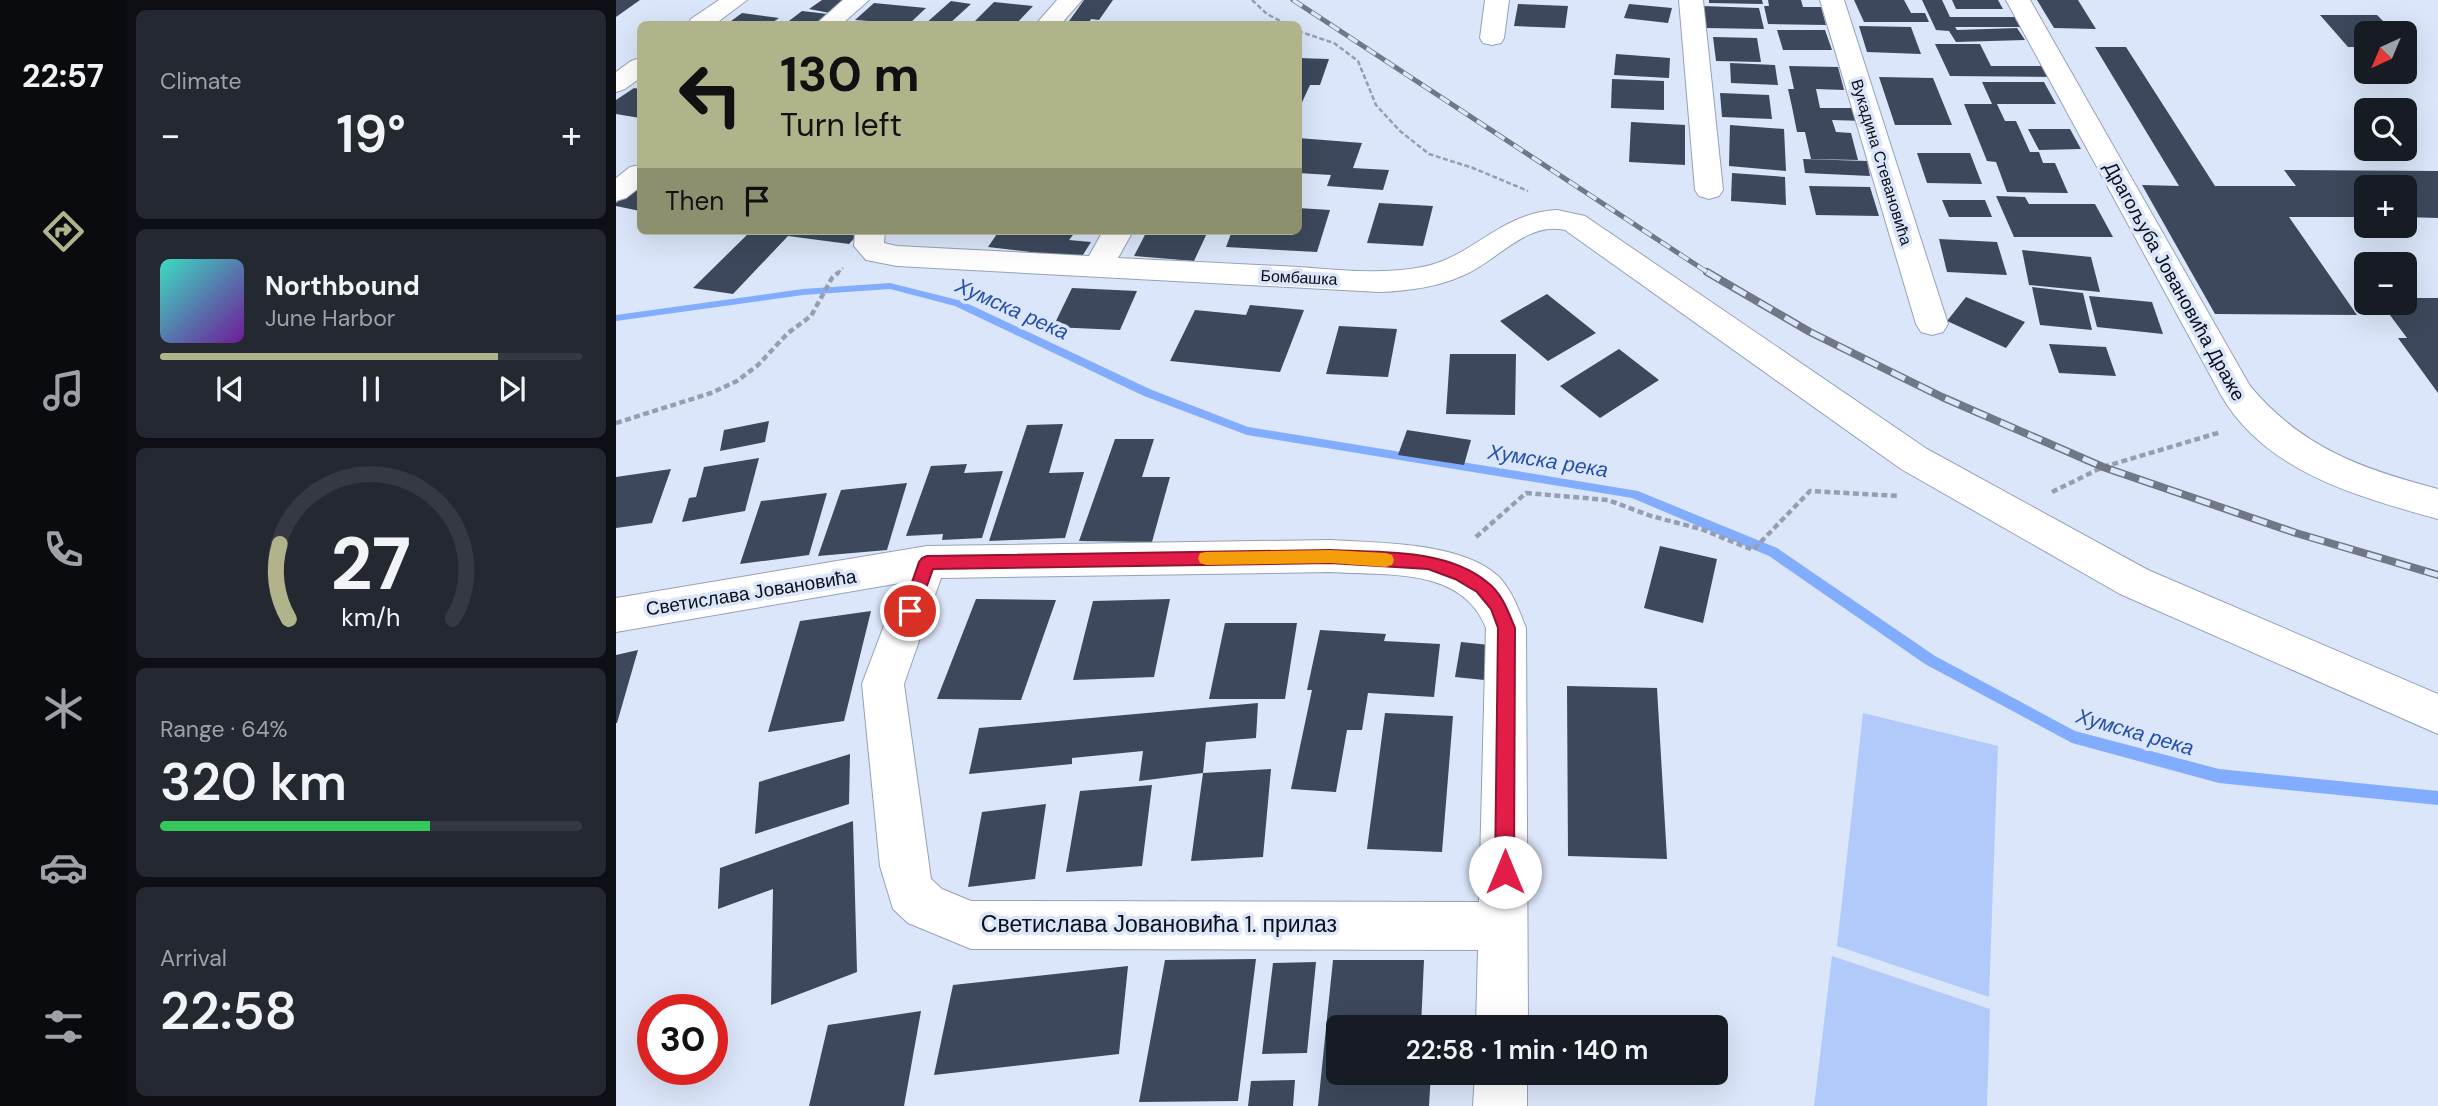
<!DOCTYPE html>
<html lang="en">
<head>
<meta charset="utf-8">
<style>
  body { margin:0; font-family:"DM Sans",sans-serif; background:#242831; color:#f1f3f6; height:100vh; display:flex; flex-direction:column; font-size:26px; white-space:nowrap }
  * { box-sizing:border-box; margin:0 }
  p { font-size:23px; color:#9ea1a6 }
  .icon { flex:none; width:38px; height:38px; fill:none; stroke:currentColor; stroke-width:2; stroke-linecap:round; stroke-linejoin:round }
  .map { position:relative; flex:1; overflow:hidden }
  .drawer { display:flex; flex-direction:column; gap:10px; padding:10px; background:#0d0f14; width:490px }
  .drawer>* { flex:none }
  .top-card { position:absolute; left:21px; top:21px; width:665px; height:214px; border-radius:10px; box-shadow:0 7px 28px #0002; background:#b1b48a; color:#111; overflow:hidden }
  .needle { width:46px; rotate:224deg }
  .fabs { position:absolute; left:1738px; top:21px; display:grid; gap:14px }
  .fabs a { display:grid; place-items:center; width:63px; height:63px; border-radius:10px; background:#171b24; box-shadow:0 7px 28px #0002; font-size:35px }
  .speed { position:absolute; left:21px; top:994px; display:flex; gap:14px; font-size:35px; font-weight:700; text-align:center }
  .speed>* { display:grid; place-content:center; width:91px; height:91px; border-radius:50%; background:#171b24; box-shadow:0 7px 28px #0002; line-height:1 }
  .speed .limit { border:10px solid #d22; background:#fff; color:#111 }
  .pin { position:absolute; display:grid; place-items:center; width:60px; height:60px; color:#fff; margin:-30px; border:4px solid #fff; border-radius:50%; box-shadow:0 2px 7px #0007 }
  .me { position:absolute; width:77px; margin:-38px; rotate:0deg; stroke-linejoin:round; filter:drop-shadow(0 0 5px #0008) }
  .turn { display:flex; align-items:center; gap:24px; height:147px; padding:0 28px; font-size:32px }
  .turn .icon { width:91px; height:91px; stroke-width:2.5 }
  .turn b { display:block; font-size:49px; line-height:60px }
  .then { display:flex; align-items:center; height:66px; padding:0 28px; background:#0003; gap:14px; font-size:26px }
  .big { font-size:52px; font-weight:600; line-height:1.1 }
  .drawer .tile { flex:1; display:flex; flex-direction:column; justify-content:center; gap:10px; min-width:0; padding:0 24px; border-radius:10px; background:#242831 }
  .drawer .dial { align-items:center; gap:0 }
  .dial svg { height:182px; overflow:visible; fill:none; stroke:#363941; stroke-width:7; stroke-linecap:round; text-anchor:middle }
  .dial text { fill:#f1f3f6; stroke:none }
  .song { display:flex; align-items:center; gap:21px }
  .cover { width:84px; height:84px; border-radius:10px; background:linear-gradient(135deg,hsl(170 70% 55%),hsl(280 70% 35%)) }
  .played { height:7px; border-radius:4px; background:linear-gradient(90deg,#b1b48a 80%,#363941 80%) }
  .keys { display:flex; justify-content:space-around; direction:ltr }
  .heat { display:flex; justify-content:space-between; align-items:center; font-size:38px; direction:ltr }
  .charge { height:10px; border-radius:5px; background:linear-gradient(90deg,#34c759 64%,#363941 0) }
  .trip { position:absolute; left:710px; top:1015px; width:402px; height:70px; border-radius:10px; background:#171b24; box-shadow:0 7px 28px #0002; font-weight:600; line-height:70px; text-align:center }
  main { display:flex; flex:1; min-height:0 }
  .menu { display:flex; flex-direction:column; width:126px; justify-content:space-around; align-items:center; background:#090b0e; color:#9ea1a6 }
  .menu .icon { width:49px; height:49px }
  .menu .selected { color:#b1b48a }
  .menu b { font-size:32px; color:#f1f3f6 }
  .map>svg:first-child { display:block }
  .green { fill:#b1caf9 }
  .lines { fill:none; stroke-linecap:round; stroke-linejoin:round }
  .stream { fill:#82acfe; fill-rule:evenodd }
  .building { fill:#3d485c }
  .street-casing { stroke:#94a1b9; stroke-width:2 }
  .path-far1 { stroke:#969faf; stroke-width:2.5; stroke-dasharray:5 2.5; stroke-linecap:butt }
  .path { stroke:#969faf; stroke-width:4.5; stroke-dasharray:6 3.5; stroke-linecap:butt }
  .street { fill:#fff; fill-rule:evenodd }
  .rail-far1-casing { stroke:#707886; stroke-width:5 }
  .rail-casing { stroke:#707886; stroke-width:8 }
  .rail-far1 { stroke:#dbe6fa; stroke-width:3.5; stroke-dasharray:11; stroke-linecap:butt }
  .rail { stroke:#dbe6fa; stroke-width:5; stroke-dasharray:15; stroke-linecap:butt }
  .route { fill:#e11d48; stroke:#92132f; stroke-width:2 }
  .slow { fill:#f59e0b }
  .labels { text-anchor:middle; stroke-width:7; stroke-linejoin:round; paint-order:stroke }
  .far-street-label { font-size:16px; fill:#0b1018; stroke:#dbe6fa }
  .street-label { font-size:19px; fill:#0b1018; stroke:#dbe6fa }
  .water-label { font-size:21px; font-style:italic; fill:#234fad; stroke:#dbe6fa }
  .near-street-label { font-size:23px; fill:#0b1018; stroke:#dbe6fa }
</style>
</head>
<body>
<main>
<nav class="menu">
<b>22:57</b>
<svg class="icon selected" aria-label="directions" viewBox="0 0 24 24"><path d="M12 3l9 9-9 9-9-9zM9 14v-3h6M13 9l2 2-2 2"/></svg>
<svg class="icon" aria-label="music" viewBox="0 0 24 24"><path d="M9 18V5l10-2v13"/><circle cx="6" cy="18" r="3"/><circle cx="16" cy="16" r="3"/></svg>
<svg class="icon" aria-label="phone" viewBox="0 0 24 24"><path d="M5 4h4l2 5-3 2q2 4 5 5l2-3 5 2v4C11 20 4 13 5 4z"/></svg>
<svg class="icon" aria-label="climate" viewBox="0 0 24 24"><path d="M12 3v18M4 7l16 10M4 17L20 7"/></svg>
<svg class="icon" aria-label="car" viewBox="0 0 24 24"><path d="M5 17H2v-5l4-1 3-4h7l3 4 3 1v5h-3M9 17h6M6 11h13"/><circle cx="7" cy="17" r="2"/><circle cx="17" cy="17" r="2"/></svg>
<svg class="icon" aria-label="filters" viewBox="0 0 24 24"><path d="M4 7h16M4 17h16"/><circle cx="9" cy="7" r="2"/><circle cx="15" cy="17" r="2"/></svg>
</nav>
<section class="drawer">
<div class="tile"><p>Climate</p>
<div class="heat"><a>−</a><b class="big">19°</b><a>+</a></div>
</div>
<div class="tile">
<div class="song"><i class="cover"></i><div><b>Northbound</b><p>June Harbor</p></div></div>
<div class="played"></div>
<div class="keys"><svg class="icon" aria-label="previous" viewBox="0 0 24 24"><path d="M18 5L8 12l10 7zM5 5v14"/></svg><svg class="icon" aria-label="pause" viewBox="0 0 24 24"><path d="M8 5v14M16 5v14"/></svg><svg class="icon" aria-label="next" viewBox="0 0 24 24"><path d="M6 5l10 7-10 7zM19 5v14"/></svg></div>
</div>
<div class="tile dial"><svg viewBox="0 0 100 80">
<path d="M14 69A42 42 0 1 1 86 69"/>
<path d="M14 69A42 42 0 0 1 10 36" stroke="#b1b48a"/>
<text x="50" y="56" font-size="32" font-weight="700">27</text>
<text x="50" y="72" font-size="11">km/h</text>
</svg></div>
<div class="tile"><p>Range · 64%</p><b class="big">320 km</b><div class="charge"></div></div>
<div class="tile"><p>Arrival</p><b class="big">22:58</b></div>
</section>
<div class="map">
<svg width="1822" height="1106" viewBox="0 0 1822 1106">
  <rect width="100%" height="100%" fill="#dbe6fa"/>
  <path class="green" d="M1247,713l135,33 -9,251 -152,-51z
    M1216,956l158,53 -3,97h-173z"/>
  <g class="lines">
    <path class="stream" d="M274,283l72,18 190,89 96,37 390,64 139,57 158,108 140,75 144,38 219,22v14l-219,-22 -147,-40 -147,-79 -156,-108 -137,-58 -385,-63 -103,-39 -189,-90 -65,-17 -87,6 -187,26v-6l187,-26z"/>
  </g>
  <path class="building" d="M0,0h24l-24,17z
    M206,0h32l-19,14 -26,-5z
    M468,0h29l-14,20 -8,-1 -3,5h-21z
    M1093,0h53l1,4 -54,-1z
    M1152,0h33l2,7h18l5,18 -58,-1 -4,-18h5z
    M1238,0h50l7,13h14l4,9h-65z
    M1306,0h20l8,17h74l6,10h-75l2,3 60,-2 8,12 -69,2 -7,-11 -13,-1z
    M1336,0h46l5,9h-47z
    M1421,0h41l18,29 -42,-1z
    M335,1l20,3 -22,20h-24z
    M378,2l39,4 -17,18h-44z
    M258,3l52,5 -17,16 -54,-4z
    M902,4l50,2 -3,22 -51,-2z
    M1013,4l43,4 -4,15 -44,-5z
    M1086,6l57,2 5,21 -59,-1z
    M186,11l34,4 -11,9h-40z
    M126,13l37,5 -9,6h-43z
    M1704,15h57l18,18h-29v14h-18z
    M1243,26l52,1 10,27 -54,-2z
    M1161,30h48l7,20h-49z
    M1097,37l44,1 4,24 -45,-1z
    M1319,44h45l11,22h61l6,11 -108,-1z
    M1479,47h31l89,139h81l-12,-16 154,1v47l-34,-1v-30h-38v30h-77l68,98 -142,-1 -73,-129 37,1z
    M1000,54l54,4 -1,20 -55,-3z
    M682,58l31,1 -9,26h-10l-12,26z
    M1114,63l45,2 3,20 -47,-2z
    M1173,66l49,1 6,23 -28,-1 4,19h40l4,13 -32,-1 4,12 15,1 7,27 -47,-1 -6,-27h-8l-5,-25 -4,-18h6z
    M1263,77l54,1 19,47h-57z
    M996,79l52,2v29l-53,-2z
    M1366,82h62l12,22h-59l8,17h11l14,31h9l4,11h12l13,30 -61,-1 -11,-30 -9,-1 -23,-57h28z
    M18,88l6,1v29l-24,-4v-14z
    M1104,93l49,2 3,24 -50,-2z
    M1015,122l54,3v40l-56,-3z
    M1114,125l54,4 2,42 -57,-5z
    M1412,129h42l11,20 -42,1z
    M682,138l64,5 -9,25 36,2 -6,20 -56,-4 4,-11 -33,-2z
    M1301,153h53l12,31 -55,-1z
    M1187,159l64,2 3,15 -65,-3z
    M1116,173l53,4 1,28 -55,-4z
    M24,183v28l-24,-5v-3z
    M1193,186l61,1 9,29 -63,-1z
    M1380,196l29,1 4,7h66l18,33h-99z
    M1326,200h43l7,17h-43z
    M763,203l54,3 -10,40 -56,-3z
    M682,208l32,2 -13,42 -91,-5 6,-16h66z
    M135,231h110l-12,13 -61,-8 -55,58 -40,-6z
    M383,231h56l-1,2 19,2 -4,5 22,2 -10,16 -93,-11z
    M531,231h61l-14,30 -60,-5z
    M1323,239l58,3 10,33 -60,-3z
    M1406,250l69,7 9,35 -71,-7z
    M1416,287l51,6 9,37 -52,-5z
    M456,288l65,3 -17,39 -67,-3z
    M931,294l49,39 -48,28 -48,-40z
    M1473,296l63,6 11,32 -66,-7z
    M1350,297l59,25 -19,26 -59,-27z
    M1788,298h34v95l-40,-55h9l-26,-35h23z
    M634,305l54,5 -24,62 -110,-11 25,-51 51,5z
    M723,326l58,3 -9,48 -62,-3z
    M1433,344l57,3 10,29 -57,-3z
    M1003,349l40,31 -59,38 -40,-32z
    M834,354h66l-1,61 -69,-1z
    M153,421l-4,21 -45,9 4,-21z
    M447,424l-14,49 35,-1 -19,66 -76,3 38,-116z
    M791,430l64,10 -7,25 -66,-10z
    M499,439h39l-12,38h28l-18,65 -73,-1z
    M143,458l-14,53 -63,11 7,-24 7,-1 8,-30z
    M351,464l-3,9 39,-2 -21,67 -40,2 1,-6 -37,2 25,-70z
    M55,469l-19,54 -36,5v-51z
    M291,483l-20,67 -69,6 23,-66z
    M211,493l-18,62 -69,9 21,-63z
    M1044,546l57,13 -14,64 -59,-15z
    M360,599l80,1 -35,100 -84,-1z
    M554,599l-16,78 -81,3 20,-79z
    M255,611l-27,110 -76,11 32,-111z
    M609,623h72l-12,76h-76z
    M704,630l66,4 -2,7 56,3 -6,53 -66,-4 -6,37h-15l-11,62 -45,-3 21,-99h-5z
    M845,642l38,4 -5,35 -39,-4z
    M22,650l-21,73h-1v-68z
    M951,686l90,2 10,171 -99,-3z
    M642,703l-2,35 -50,4 -3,31 68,-4 -8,88 -72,4 12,-88 -64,8 4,-30 -71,7v6l-103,10 10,-46z
    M769,713l68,3 -11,136 -75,-3z
    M234,754l-1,50 -94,30 4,-52z
    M536,785l-10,81 -76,6 14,-81z
    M430,804l-11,75 -67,8 14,-75z
    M237,821l4,151 -86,33 2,-116 -55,20 2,-41z
    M640,959l-18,142 -99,1 26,-142z
    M717,960h91l-3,67h-82v46h92l-2,33h-111z
    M700,962l-9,91 -45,1 11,-91z
    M512,966l-9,88 -185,21 19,-90z
    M305,1011l-17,95h-95l19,-81z
    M679,1080l-2,26h-45l3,-25z"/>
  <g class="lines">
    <defs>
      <path id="street" d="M103,0h28l-32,24h-27l3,-5z
        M227,0h26l-27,24h-26z
        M441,0h25l-21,24h-25z
        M869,0h24l-5,38 -3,5 -9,2 -9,-2 -3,-5z
        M1063,0h24l20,190 -4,6 -10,3 -10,-3 -4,-6z
        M1204,0h24l104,324 -5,8 -11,3 -11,-3 -5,-8z
        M1390,0h24l220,386c52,62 112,83 188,103v30c-79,-22 -173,-47 -217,-124z
        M24,58v20l-15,11 -9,3v-20l15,-11z
        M24,165v22l-14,11 -10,3v-23l14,-11z
        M941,210l28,6 342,233 221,121 290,124v40l-318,-140 -219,-125 -336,-239c-38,-9 -68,31 -101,45 -26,12 -56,16 -85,17l-482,-26 -31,-6 -12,-14 1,-15h30l-1,12 13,3 192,10 14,-25h30l-15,27c61,3 121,6 181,9 41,3 83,8 123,0 52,-10 77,-54 135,-57z
        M714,540c48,3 131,2 168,36 14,14 21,34 28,52l2,399h-52l2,-77 -507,-1 -63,-26 -15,-14 -13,-43 -18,-182 38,-101 -284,49v-34l311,-52zM714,572c55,4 132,-6 156,56l-7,274 -508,-1 -29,-12 -11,-10 -27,-195 37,-106z
        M859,1073h52v33h-54z"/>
    </defs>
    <use href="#street" class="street-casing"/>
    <path class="path-far1" d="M636,0l15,14 19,10
      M682,31l36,12 24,18 18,44 24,26 29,23 44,14 55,23
      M221,274l6,-6"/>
    <path class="path" d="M0,423l95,-30 26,-12 21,-16 30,-32 23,-17 21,-38 7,-6
      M1436,492l51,-25 118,-35
      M860,537l50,-44 82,7 43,16 50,13 52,21 57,-59 90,5"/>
    <use href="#street" class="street"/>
    <defs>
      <path id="rail-far1" d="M677,0l417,274"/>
      <path id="rail" d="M1091,272l103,60 132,65 161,70 193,66 142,42"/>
    </defs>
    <use href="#rail-far1" class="rail-far1-casing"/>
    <use href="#rail" class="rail-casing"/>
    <use href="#rail-far1" class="rail-far1"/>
    <use href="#rail" class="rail"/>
  </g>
  <path class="route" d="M714,550c51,3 115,-2 157,32 15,11 21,29 28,46l-1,244 -2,7 -7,2 -7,-2 -3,-7 3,-244 -7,-19 -14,-17 -22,-13 -27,-10 -98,-6 -397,6 -17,47h-12l-2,-5 17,-49 3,-4 5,-2z"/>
  <path class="slow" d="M714,550l56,3 6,2 2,5 -2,5 -6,2 -56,-4 -124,2 -6,-2 -2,-5 2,-5 6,-1z"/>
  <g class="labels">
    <g class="far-street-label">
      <text transform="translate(1266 162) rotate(73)" y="6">Вукадина Стевановића</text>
      <text transform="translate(683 277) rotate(3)" y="6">Бомбашка</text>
    </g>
    <g class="street-label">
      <text transform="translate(1559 281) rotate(61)" y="7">Драгољуба Јовановића Драже</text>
      <text transform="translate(135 592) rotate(-9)" y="7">Светислава Јовановића</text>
    </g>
    <g class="water-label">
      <text transform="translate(396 309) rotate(24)" y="7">Хумска река</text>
      <text transform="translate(932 461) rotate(9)" y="7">Хумска река</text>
      <text transform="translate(1519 732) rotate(16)" y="7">Хумска река</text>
    </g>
    <g class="near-street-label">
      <text x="543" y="932">Светислава Јовановића 1. прилаз</text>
    </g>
  </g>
</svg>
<div class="fabs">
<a><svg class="needle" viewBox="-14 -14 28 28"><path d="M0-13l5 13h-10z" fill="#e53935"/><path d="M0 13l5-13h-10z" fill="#9ea1a6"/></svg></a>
<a><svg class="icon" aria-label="search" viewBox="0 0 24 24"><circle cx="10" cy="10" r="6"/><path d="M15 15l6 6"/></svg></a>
<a>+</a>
<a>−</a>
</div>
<div class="speed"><div class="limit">30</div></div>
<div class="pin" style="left:294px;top:611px;background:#d93025"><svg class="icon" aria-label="arrive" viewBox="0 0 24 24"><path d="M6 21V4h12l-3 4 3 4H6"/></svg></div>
<svg class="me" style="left:889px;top:872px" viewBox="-20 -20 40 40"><circle r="19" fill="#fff"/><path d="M0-13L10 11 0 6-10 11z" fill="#e11d48"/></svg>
<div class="trip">22:58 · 1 min · 140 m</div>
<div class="top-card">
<div class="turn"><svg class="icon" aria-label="left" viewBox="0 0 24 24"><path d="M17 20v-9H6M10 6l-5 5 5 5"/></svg><div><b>130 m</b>Turn left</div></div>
<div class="then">Then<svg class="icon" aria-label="arrive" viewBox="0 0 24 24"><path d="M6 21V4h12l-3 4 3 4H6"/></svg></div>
</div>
</div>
</main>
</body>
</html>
